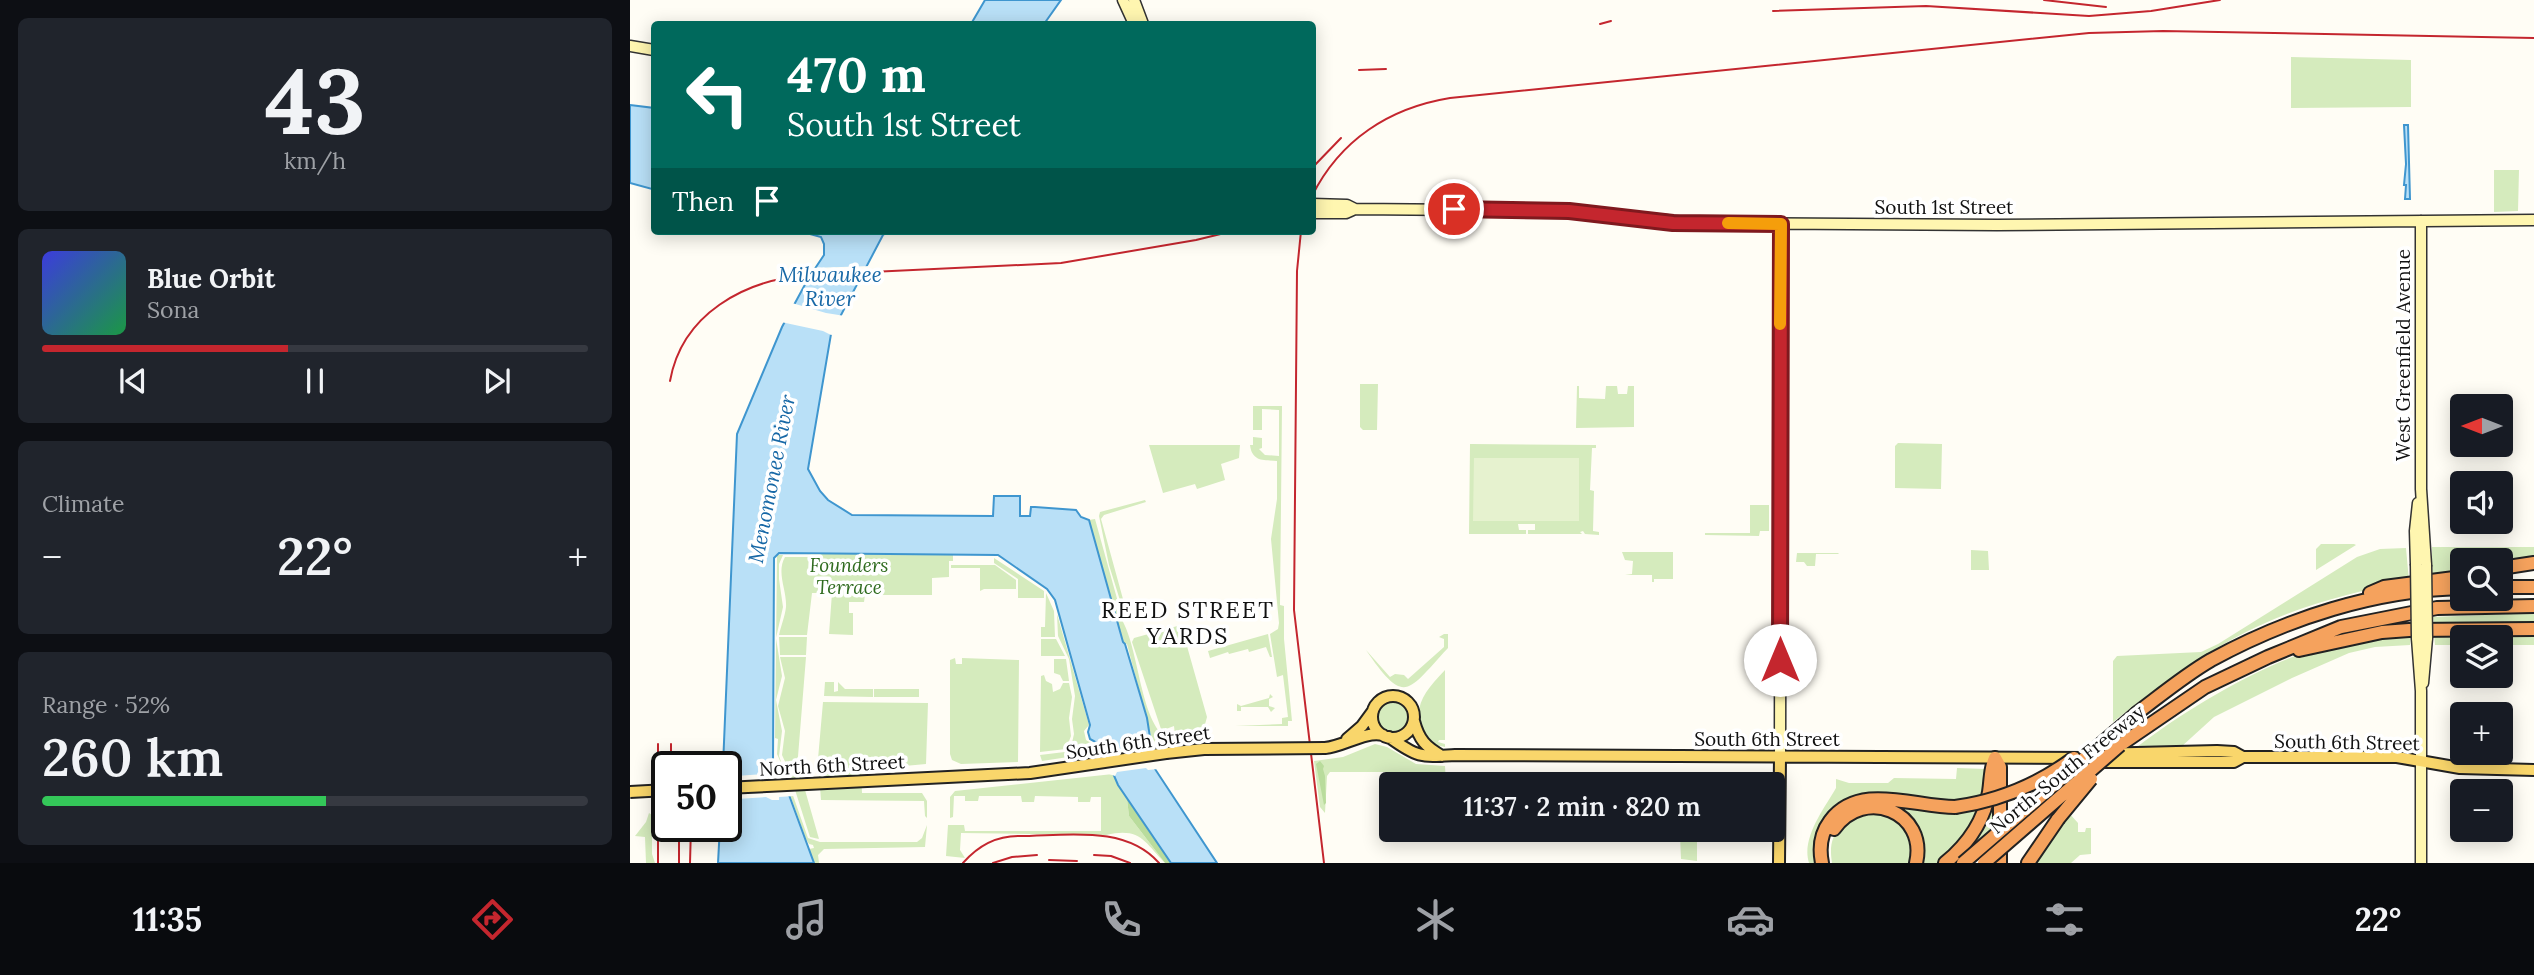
<!DOCTYPE html>
<html lang="en">
<head>
<meta charset="utf-8">
<style>
  body { margin:0; font-family:Lora,serif; background:#20242c; color:#f1f3f6; height:100vh; display:flex; flex-direction:column; font-size:26px; white-space:nowrap }
  * { box-sizing:border-box; margin:0 }
  p { font-size:23px; color:#9ea1a6 }
  .icon { flex:none; width:38px; height:38px; fill:none; stroke:currentColor; stroke-width:2; stroke-linecap:round; stroke-linejoin:round }
  .map { position:relative; flex:1; overflow:hidden }
  .sheet { display:flex; flex-direction:column; gap:18px; padding:18px; background:#0d0f14; width:630px }
  .sheet>* { flex:none }
  .hud { position:absolute; left:21px; top:21px; width:665px; height:214px; border-radius:7px; box-shadow:0 4px 18px #0003; background:#00695c; color:#fff; overflow:hidden }
  .needle { width:46px; rotate:270deg }
  .tools { position:absolute; left:1820px; top:394px; display:grid; gap:14px }
  .tools a { display:grid; place-items:center; width:63px; height:63px; border-radius:7px; background:#171b24; box-shadow:0 4px 18px #0003; font-size:35px }
  .speed { position:absolute; left:21px; top:751px; display:flex; gap:14px; font-size:35px; font-weight:700; text-align:center }
  .speed>* { display:grid; place-content:center; width:91px; height:91px; border-radius:50%; background:#171b24; box-shadow:0 4px 18px #0003; line-height:1 }
  .speed .limit { border:4px solid #111; border-radius:10px; background:#fff; color:#111 }
  .pin { position:absolute; display:grid; place-items:center; width:60px; height:60px; color:#fff; margin:-30px; border:4px solid #fff; border-radius:50%; box-shadow:0 2px 7px #0007 }
  .me { position:absolute; width:77px; margin:-38px; rotate:0deg; stroke-linejoin:round; filter:drop-shadow(0 0 5px #0008) }
  .turn { display:flex; align-items:center; gap:24px; height:147px; padding:0 21px; font-size:32px }
  .turn .icon { width:91px; height:91px; stroke-width:2.5 }
  .turn b { display:block; font-size:49px; line-height:60px }
  .then { display:flex; align-items:center; height:66px; padding:0 21px; background:#0003; gap:14px; font-size:26px }
  .big { font-size:52px; font-weight:600; line-height:1.1 }
  .sheet .tile { flex:1; display:flex; flex-direction:column; justify-content:center; gap:10px; min-width:0; padding:0 24px; border-radius:10px; background:#20242c }
  .sheet .dial { align-items:center; gap:0 }
  .dial b { font-size:91px; line-height:1 }
  .song { display:flex; align-items:center; gap:21px }
  .cover { width:84px; height:84px; border-radius:10px; background:linear-gradient(135deg,hsl(240 70% 55%),hsl(140 70% 35%)) }
  .played { height:7px; border-radius:4px; background:linear-gradient(90deg,#c4262e 45%,#363941 45%) }
  .keys { display:flex; justify-content:space-around; direction:ltr }
  .heat { display:flex; justify-content:space-between; align-items:center; font-size:38px; direction:ltr }
  .charge { height:10px; border-radius:5px; background:linear-gradient(90deg,#34c759 52%,#363941 0) }
  .trip { position:absolute; left:749px; top:772px; width:406px; height:70px; border-radius:7px; background:#171b24; box-shadow:0 4px 18px #0003; font-weight:600; line-height:70px; text-align:center }
  .dock { display:flex; height:112px; justify-content:space-around; align-items:center; background:#090b0e; color:#9ea1a6 }
  .dock .icon { width:49px; height:49px }
  .dock .selected { color:#c4262e }
  .dock b { font-size:32px; color:#f1f3f6 }
  main { display:flex; flex:1; min-height:0 }
  .map>svg:first-child { display:block }
  .green { fill:#d5ebbd }
  .forest { fill:#b9dc9c }
  .pitch { fill:#e6f2cf }
  .water { fill:#b9e0f7; stroke:#3f96cf; stroke-width:2 }
  .pier { fill:#fffdf5 }
  .lines { fill:none; stroke-linecap:round; stroke-linejoin:round }
  .secondary-casing { stroke:#333; stroke-width:13 }
  .primary-casing { stroke:#222; stroke-width:14 }
  .highway-casing { stroke:#222; stroke-width:16 }
  .secondary { stroke:#fff6b0; stroke-width:10 }
  .primary { stroke:#f9d66b; stroke-width:10 }
  .highway { stroke:#f5a25d; stroke-width:12 }
  .rail { stroke:#c4262e; stroke-width:2 }
  .secondary-bridge-casing { stroke:#333; stroke-width:13; stroke-linecap:butt }
  .primary-bridge-casing { stroke:#222; stroke-width:14; stroke-linecap:butt }
  .highway-bridge-casing { stroke:#222; stroke-width:16; stroke-linecap:butt }
  .secondary-bridge { stroke:#fff6b0; stroke-width:10 }
  .primary-bridge { stroke:#f9d66b; stroke-width:10 }
  .highway-bridge { stroke:#f5a25d; stroke-width:12 }
  .route-casing { stroke:#7f191e; stroke-width:18 }
  .route { stroke:#c4262e; stroke-width:12 }
  .slow { stroke:#f59e0b; stroke-width:12 }
  .labels { text-anchor:middle; stroke-width:7; stroke-linejoin:round; paint-order:stroke }
  .street-label { font-size:19px; fill:#111; stroke:#fff }
  .park-label { font-size:19px; font-style:italic; fill:#2f6b1f; stroke:#fff }
  .water-label { font-size:21px; font-style:italic; fill:#1768a6; stroke:#fff }
  .quarter-label { font-size:23px; letter-spacing:2px; fill:#111; stroke:#fff }
</style>
</head>
<body>
<main>
<section class="sheet">
<div class="tile dial"><b>43</b><p>km/h</p></div>
<div class="tile">
<div class="song"><i class="cover"></i><div><b>Blue Orbit</b><p>Sona</p></div></div>
<div class="played"></div>
<div class="keys"><svg class="icon" aria-label="previous" viewBox="0 0 24 24"><path d="M18 5L8 12l10 7zM5 5v14"/></svg><svg class="icon" aria-label="pause" viewBox="0 0 24 24"><path d="M8 5v14M16 5v14"/></svg><svg class="icon" aria-label="next" viewBox="0 0 24 24"><path d="M6 5l10 7-10 7zM19 5v14"/></svg></div>
</div>
<div class="tile"><p>Climate</p>
<div class="heat"><a>−</a><b class="big">22°</b><a>+</a></div>
</div>
<div class="tile"><p>Range · 52%</p><b class="big">260 km</b><div class="charge"></div></div>
</section>
<div class="map">
<svg width="1904" height="863" viewBox="0 0 1904 863">
  <rect width="100%" height="100%" fill="#fffdf5"/>
  <path class="green" d="M1661,57l120,3v47l-120,1z
    M1864,170h25l-1,41 -24,1z
    M730,384h18l-1,46h-14l-3,-3z
    M947,386h2v12l26,1 1,-13h11l1,8h9l1,-8h6v41l-58,1z
    M623,406h29l-2,199 4,1v33l8,82h-4v5h-53l47,-2v-6l6,-1 -5,-42 -6,2 -7,-43 8,-5 1,-6 -8,-84 6,-40v-38c-13,-1 -25,1 -27,-16h3v-8l9,1v10l-3,1 6,6 14,1v-46l-17,-1v21h-9z
    M1268,443l44,1 -1,45 -46,-1v-42z
    M840,444l126,1v3h-4l-2,42 4,1 -1,40 6,1v3l-14,-1 -2,-3 -3,1 2,2h-54v-4h7v-6h-17l1,6h7v4h-57z
    M519,445h91l-1,13 -18,6 4,16 -28,9 -2,-5 -32,9z
    M515,500l1,2 -42,13 -3,4 25,91h-3l-14,-45 -10,-49 1,-4z
    M1120,505h19v26h-9l-1,5 -54,-1v-2h45z
    M465,519l26,94 -1,4c19,27 19,100 45,120l-1,4 -10,2 -2,-4 -25,-95 -4,-1 -34,-123z
    M1691,544h33l2,1 -40,25v-21z
    M1802,547h102v14l-33,5v-6h-39v12l-30,6z
    M1776,548l3,33c-56,11 -112,25 -163,51 -48,24 -91,57 -133,90v-61l4,-5 84,-4 17,-8 139,-87 23,-8z
    M1341,550l17,1 1,19h-18z
    M992,552h51v27h-19v3h-2v-7h-27l7,-1 1,-13 -8,-1z
    M180,553l143,1v7h-4v16l-17,1v17h-67l-1,7h-15v11h4v22l-24,-1 3,-41h-20l-5,42h-28c2,-9 6,-19 7,-28 1,-17 -10,-34 -1,-50h24z
    M1167,553h41l1,1h-23l-1,12h-8l-3,-4h-8z
    M147,555h6l-4,9v15l4,28 -7,31 6,38 -6,24 6,31 -3,25 29,82 12,4h97l5,-4 5,-13 -2,22 -101,2 -6,6 1,8h-5l-5,-14 5,-1 -1,-3 -4,-1 -3,-5 -27,-75 2,-1 -4,-9 1,-15 -3,-1z
    M364,558l50,33v7h-26v-19l-24,-16z
    M321,565h44l21,15v9h-32l-4,2v-23h-29z
    M416,593l8,18 1,26h-14v-10h4z
    M1904,613v13l-100,-2 -1,-7z
    M427,614l32,111 -5,6 2,9 15,9v3l-59,9 -2,-6 41,-5 -1,-3h-9l3,-13 -2,-15 3,-23 -6,-37 -11,-23z
    M551,625l26,92 -3,11 -11,4 -3,6 -15,-3 -1,-9 -8,3 -1,4 -4,-4 -29,-87 2,-4z
    M638,634l4,23h-2l-4,-10 -17,5 -1,-3 -19,5 -1,-2 -18,6 -2,-7z
    M814,634h4v14c-41,44 -43,59 -82,2l24,27 5,-3 9,1 4,4 36,-32v-8l-5,-2z
    M1781,634l-1,11 -35,2 -26,6 -57,25 -78,39 -33,30h-44c46,-36 122,-81 178,-98 32,-9 64,-11 96,-15z
    M1804,634h100v11h-33v-8h-39v8h-27z
    M149,637h28l-1,18h-26z
    M411,639h15l9,17h-24z
    M150,657h26l-9,112 -9,-1 -6,-13 3,-24 -7,-25 7,-28z
    M325,658l1,6h6v-6l57,2 -1,102 -57,2 -9,-4 -2,-6v-94z
    M424,659h12l3,22h-6l-3,-6 -6,-2z
    M815,670v70h-6l-1,2 7,2v3l-14,-3c-24,-31 -9,-50 14,-74z
    M414,675l2,6 6,3 1,8 7,-3 3,-6h6l3,14 -3,21 2,18 -5,13 -26,3 1,-76z
    M195,682h9v10l4,-1v-9l7,7h28v8l-49,-1z
    M244,689h45v8h-45z
    M640,694l3,3 -4,2v7l6,2 -4,4 -3,-5h-27v4h-4v-7l4,2 28,-8z
    M747 717a16 16 0 1 1 32 0a16 16 0 1 1-32 0Z
    M193,702l105,1 -2,61 -65,6 1,23h60l5,8v17l-2,-2 -1,-15 -103,-1 -3,-41z
    M745,744l12,3 29,17 29,2 1,18h-19l-3,-4h-6v-5l-17,-1 -1,-2h-70l-3,4 -2,37 -5,-6 -6,-46 29,-4z
    M1327,768l29,1 -3,29 -19,4 -123,3 -23,58h-9c-8,-25 15,-54 27,-75v-9l13,4h39l6,-5 62,1z
    M159,771h15l-1,12 16,56 -9,-2z
    M483,774l14,25 2,17 36,47c-21,-21 -24,-36 -59,-28l-145,-2 -1,17 5,8 -19,-2 2,-31h16l1,6h136v-34h-10l-1,5h-12v-5l-43,-1 -1,6h-12l-1,-6h-42l-1,5h-13v-5h-11l-1,21 -3,1v-21l5,-6z
    M1364,785l2,41 -44,36z
    M1246,803c35,4 69,10 105,4l-14,28 -26,28h-22c9,-53 -60,-83 -88,-36 -7,12 -5,26 -7,36 -7,-35 19,-59 52,-60z
    M1234,811l30,5 18,23 1,24h-81c-5,-31 9,-37 32,-52z
    M19,813l3,2v39l3,9h-9l-1,-26 -10,-1 11,-14z
    M1439,813l9,10v9h7l1,-4h5v26l-11,1 -9,8h-37z
    M1050,835h17v26l-16,-2z"/>
  <path class="forest" d="M690,761l4,5 -1,3 2,7 1,27 -2,2 -8,-41z
    M497,799l44,64h-6l-36,-47z"/>
  <path class="pitch" d="M844,458h105v63h-106z"/>
  <path class="water" d="M355,0h76l-17,24h-73z
    M0,105l24,3v80l-2,1 -22,-6z
    M1774,125h4l2,74h-5l1,-14h-2l2,-21z
    M169,231h90l-6,4 -52,99 -23,135 12,22 8,9 24,15 141,1 1,-20h26v20h10l1,-9h4l41,3 5,7 8,3 34,122 2,2 22,74 8,51 62,94h-46l-53,-78 -17,-40 -11,-6 -2,-7 2,-7 -35,-125 -8,-11 -49,-34 -219,-2 -5,5 -1,205 5,2 36,98h-96l2,-37h6v-60h-3l14,-332 45,-107 26,-48 16,-24v-11l-3,-7z"/>
  <path class="pier" d="M241,266l-5,9h-7v4h-9l-1,-3 -45,2 7,-10z
    M162,303l34,10 19,3 -10,18 -4,1 -8,-4 -42,-9z
    M522,738l3,4 3,27 -10,1 -2,-2 -29,4 -2,4 -6,-2 -8,-25 10,-2 2,3 29,-5 3,-5z
    M96,771h6l4,5 29,-2 2,-3 18,2 9,23 -15,1v3h-7l-6,-3 -29,2 -2,3h-9z"/>
  <g class="lines">
    <defs>
      <path id="secondary" d="M493,0l11,24
        M504,0l9,24
        M0,46l24,4
        M682,204l35,1 8,4
        M682,213h34l9,-4 214,2 126,12 302,2 537,-5
        M1791,221v268l5,76
        M1786,564l-1,-33 3,-28
        M1787,638l4,53v172
        M1793,683l4,-45
        M1150,757l1,-533"/>
      <path id="primary" d="M742 717a21 21 0 1 1 42 0a21 21 0 1 1-42 0Z
        M784,721c5,19 12,26 28,35
        M759,737c29,21 32,20 66,18l636,3 6,4h137l9,-5h154l63,11 74,2
        M717,739l15,-13 11,-15
        M695,748c20,-2 39,-17 58,-13
        M1461,758l5,-4 121,-3 17,1 9,5
        M96,788l304,-15 136,-20
        M1149,863l1,-106"/>
      <path id="highway" d="M1871,568l33,-5
        M1871,587h33
        M1740,593l14,-6 78,-10
        M1669,650l83,-18 27,-2 125,-1
        M1507,713c24,-18 48,-38 74,-53 77,-42 164,-70 251,-72
        M1490,745l85,-58 63,-30 73,-30 96,-19 97,-2
        M1365,758l5,9v96
        M1204,829c30,-43 94,-17 82,34
        M1192,863c-3,-15 -1,-30 8,-42 29,-39 84,-14 125,-14
        M1315,863c22,-18 39,-42 44,-71 2,-12 1,-23 6,-34
        M1398,863l30,-44"/>
    </defs>
    <use href="#secondary" class="secondary-casing"/>
    <use href="#primary" class="primary-casing"/>
    <use href="#highway" class="highway-casing"/>
    <use href="#secondary" class="secondary"/>
    <use href="#primary" class="primary"/>
    <use href="#highway" class="highway"/>
    <path class="rail" d="M1414,0l62,7
      M1143,11l153,-5 163,10 62,-5 69,-11
      M970,24l11,-3
      M729,70l27,-1
      M682,168l29,-30
      M682,196c28,-56 77,-88 138,-98l639,-65 74,-2 371,7
      M671,231l-4,40 -3,339 30,253
      M40,381c12,-67 74,-101 138,-106l253,-12 135,-23 37,-9
      M28,744v33
      M41,766v-22
      M464,855l17,1 19,7
      M419,860l28,1
      M28,863v-59
      M49,863v-37
      M60,863l1,-37
      M333,863c14,-16 33,-27 55,-27 47,0 107,-12 141,27
      M363,863l19,-6 25,-2"/>
    <defs>
      <path id="secondary-bridge" d="M1786,564l1,74
        M1796,565l1,73"/>
      <path id="primary-bridge" d="M536,753l38,-4 121,-1
        M0,792l37,-2"/>
      <path id="highway-bridge" d="M1325,807c43,-6 84,-23 119,-49
        M1428,819l33,-40
        M1333,863l174,-150
        M1354,863l136,-118"/>
    </defs>
    <use href="#secondary-bridge" class="secondary-bridge-casing"/>
    <use href="#primary-bridge" class="primary-bridge-casing"/>
    <use href="#highway-bridge" class="highway-bridge-casing"/>
    <use href="#secondary-bridge" class="secondary-bridge"/>
    <use href="#primary-bridge" class="primary-bridge"/>
    <use href="#highway-bridge" class="highway-bridge"/>
  </g>
  <g class="lines">
    <defs>
      <path id="route" d="M824,209l115,2 104,12 108,1 -1,436"/>
    </defs>
    <use href="#route" class="route-casing"/>
    <use href="#route" class="route"/>
    <path class="slow" d="M1098,223l53,1 -1,100"/>
  </g>
  <g class="labels">
    <g class="street-label">
      <text x="1314" y="214">South 1st Street</text>
      <text transform="translate(1773 355) rotate(-90)" y="7">West Greenfield Avenue</text>
      <text x="1137" y="746">South 6th Street</text>
      <text transform="translate(508 742) rotate(-8)" y="7">South 6th Street</text>
      <text transform="translate(1717 742) rotate(1)" y="7">South 6th Street</text>
      <text transform="translate(202 765) rotate(-3)" y="7">North 6th Street</text>
      <text transform="translate(1437 769) rotate(-39)" y="7">North-South Freeway</text>
    </g>
    <g class="park-label">
      <text x="219" y="572">Founders<tspan x="219" dy="22">Terrace</tspan></text>
    </g>
    <g class="water-label">
      <text x="200" y="282">Milwaukee<tspan x="200" dy="24">River</tspan></text>
      <text transform="translate(142 479) rotate(-79)" y="7">Menomonee River</text>
    </g>
    <g class="quarter-label">
      <text x="558" y="618">REED STREET<tspan x="558" dy="26">YARDS</tspan></text>
    </g>
  </g>
</svg>
<div class="tools">
<a><svg class="needle" viewBox="-14 -14 28 28"><path d="M0-13l5 13h-10z" fill="#e53935"/><path d="M0 13l5-13h-10z" fill="#9ea1a6"/></svg></a>
<a><svg class="icon" aria-label="sound" viewBox="0 0 24 24"><path d="M4 9h4l5-4v14l-5-4H4zM17 9q2 3 0 6"/></svg></a>
<a><svg class="icon" aria-label="search" viewBox="0 0 24 24"><circle cx="10" cy="10" r="6"/><path d="M15 15l6 6"/></svg></a>
<a><svg class="icon" aria-label="layers" viewBox="0 0 24 24"><path d="M12 4l9 5-9 5-9-5zM3 14l9 5 9-5"/></svg></a>
<a>+</a>
<a>−</a>
</div>
<div class="speed"><div class="limit">50</div></div>
<div class="pin" style="left:824px;top:209px;background:#d93025"><svg class="icon" aria-label="arrive" viewBox="0 0 24 24"><path d="M6 21V4h12l-3 4 3 4H6"/></svg></div>
<svg class="me" style="left:1150px;top:660px" viewBox="-20 -20 40 40"><circle r="19" fill="#fff"/><path d="M0-13L10 11 0 6-10 11z" fill="#c4262e"/></svg>
<div class="trip">11:37 · 2 min · 820 m</div>
<div class="hud">
<div class="turn"><svg class="icon" aria-label="left" viewBox="0 0 24 24"><path d="M17 20v-9H6M10 6l-5 5 5 5"/></svg><div><b>470 m</b>South 1st Street</div></div>
<div class="then">Then<svg class="icon" aria-label="arrive" viewBox="0 0 24 24"><path d="M6 21V4h12l-3 4 3 4H6"/></svg></div>
</div>
</div>
</main>
<nav class="dock">
<b>11:35</b>
<svg class="icon selected" aria-label="directions" viewBox="0 0 24 24"><path d="M12 3l9 9-9 9-9-9zM9 14v-3h6M13 9l2 2-2 2"/></svg>
<svg class="icon" aria-label="music" viewBox="0 0 24 24"><path d="M9 18V5l10-2v13"/><circle cx="6" cy="18" r="3"/><circle cx="16" cy="16" r="3"/></svg>
<svg class="icon" aria-label="phone" viewBox="0 0 24 24"><path d="M5 4h4l2 5-3 2q2 4 5 5l2-3 5 2v4C11 20 4 13 5 4z"/></svg>
<svg class="icon" aria-label="climate" viewBox="0 0 24 24"><path d="M12 3v18M4 7l16 10M4 17L20 7"/></svg>
<svg class="icon" aria-label="car" viewBox="0 0 24 24"><path d="M5 17H2v-5l4-1 3-4h7l3 4 3 1v5h-3M9 17h6M6 11h13"/><circle cx="7" cy="17" r="2"/><circle cx="17" cy="17" r="2"/></svg>
<svg class="icon" aria-label="filters" viewBox="0 0 24 24"><path d="M4 7h16M4 17h16"/><circle cx="9" cy="7" r="2"/><circle cx="15" cy="17" r="2"/></svg>
<b>22°</b>
</nav>
</body>
</html>
